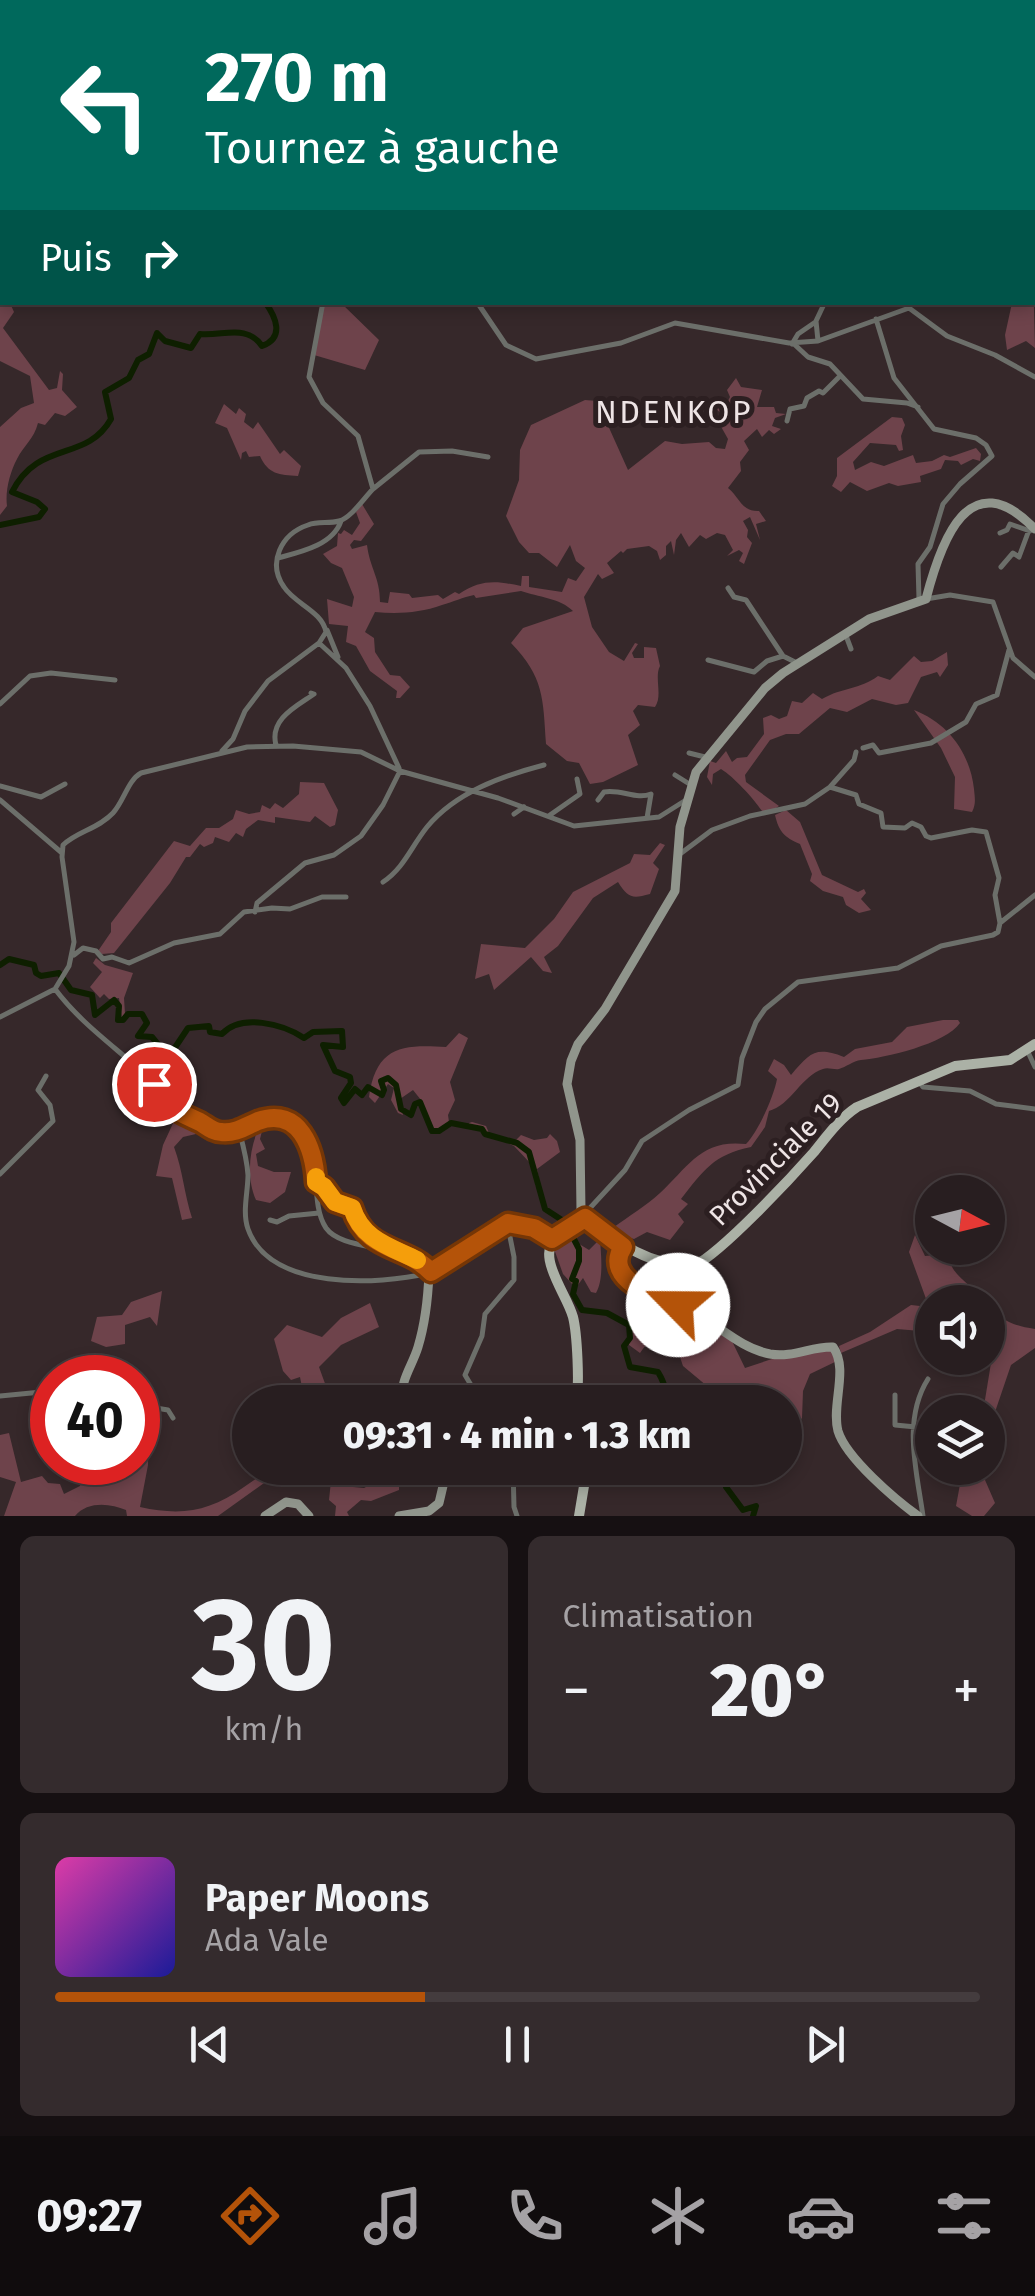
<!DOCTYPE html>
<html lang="fr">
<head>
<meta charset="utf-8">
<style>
  body { margin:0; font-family:"Fira Sans",sans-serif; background:#342b2d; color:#f1f3f6; height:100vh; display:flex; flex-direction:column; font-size:38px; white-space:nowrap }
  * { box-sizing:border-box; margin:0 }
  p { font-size:32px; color:#a5a2a5 }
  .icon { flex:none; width:55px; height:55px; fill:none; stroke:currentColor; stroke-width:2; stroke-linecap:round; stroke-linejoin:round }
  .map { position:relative; height:1516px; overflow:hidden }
  .panel { display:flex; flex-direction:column; gap:20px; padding:20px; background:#161012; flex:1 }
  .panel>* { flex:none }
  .guide { position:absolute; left:0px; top:0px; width:1035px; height:305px; box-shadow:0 5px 15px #0003,0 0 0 2px #443c3e; background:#00695c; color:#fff; overflow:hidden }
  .needle { width:65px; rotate:97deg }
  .tools { position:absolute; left:915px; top:1175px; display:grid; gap:20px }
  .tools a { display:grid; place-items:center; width:90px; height:90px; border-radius:50%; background:#281e20; box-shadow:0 5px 15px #0003,0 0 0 2px #443c3e; font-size:50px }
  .speed { position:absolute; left:30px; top:1355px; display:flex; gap:20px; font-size:50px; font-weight:700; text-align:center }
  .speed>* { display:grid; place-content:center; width:130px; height:130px; border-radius:50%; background:#281e20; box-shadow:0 5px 15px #0003,0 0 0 2px #443c3e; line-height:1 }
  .speed .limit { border:15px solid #d22; background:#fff; color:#111 }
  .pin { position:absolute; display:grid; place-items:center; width:85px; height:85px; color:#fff; margin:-42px; border:5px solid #fff; border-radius:50%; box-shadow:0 2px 10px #0007 }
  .me { position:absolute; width:110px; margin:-55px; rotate:293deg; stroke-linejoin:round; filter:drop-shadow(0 0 8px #0008) }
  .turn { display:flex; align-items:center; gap:35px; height:210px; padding:0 40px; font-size:45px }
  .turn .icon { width:130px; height:130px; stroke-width:2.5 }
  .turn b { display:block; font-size:70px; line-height:85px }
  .then { display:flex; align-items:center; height:95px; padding:0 40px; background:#0003; gap:20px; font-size:38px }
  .big { font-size:75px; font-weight:800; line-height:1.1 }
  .panel .tile { flex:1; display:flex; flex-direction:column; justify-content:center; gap:15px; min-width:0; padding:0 35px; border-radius:15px; background:#342b2d }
  .panel .dial { align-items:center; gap:0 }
  .dial b { font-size:130px; line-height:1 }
  .song { display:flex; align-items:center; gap:30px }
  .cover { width:120px; height:120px; border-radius:15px; background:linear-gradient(135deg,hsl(320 70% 55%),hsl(240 70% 35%)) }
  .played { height:10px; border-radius:5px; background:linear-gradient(90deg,#b45309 40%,#443c3e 40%) }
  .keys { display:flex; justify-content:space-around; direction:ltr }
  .heat { display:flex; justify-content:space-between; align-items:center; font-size:55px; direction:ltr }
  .panel .tiles { flex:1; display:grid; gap:20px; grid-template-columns:1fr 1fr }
  .tile:last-child { grid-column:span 2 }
  .trip { position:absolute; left:232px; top:1385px; width:570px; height:100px; border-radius:50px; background:#281e20; box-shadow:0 5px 15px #0003,0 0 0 2px #443c3e; font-weight:800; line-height:100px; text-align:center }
  .dock { display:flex; height:160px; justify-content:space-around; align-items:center; background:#100c0d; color:#a5a2a5 }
  .dock .icon { width:70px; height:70px }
  .dock .current { color:#b45309 }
  .dock b { font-size:45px; color:#f1f3f6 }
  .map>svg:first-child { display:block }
  .green { fill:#6e434b }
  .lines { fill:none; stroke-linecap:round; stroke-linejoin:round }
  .river { stroke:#0e1f00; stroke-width:6 }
  .street { stroke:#6c6f6a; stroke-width:5 }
  .secondary { stroke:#90958c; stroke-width:9 }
  .primary { stroke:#abb1a6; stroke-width:10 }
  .route-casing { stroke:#753606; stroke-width:25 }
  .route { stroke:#b45309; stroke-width:18 }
  .slow { stroke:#f59e0b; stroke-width:18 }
  .labels { text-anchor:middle; stroke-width:10; stroke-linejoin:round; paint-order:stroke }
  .street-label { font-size:28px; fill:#eee4e5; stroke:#2c1f21 }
  .quarter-label { font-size:32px; letter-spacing:2.5px; fill:#eee4e5; stroke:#2c1f21 }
</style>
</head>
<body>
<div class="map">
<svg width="1035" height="1516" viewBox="0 0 1035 1516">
  <rect width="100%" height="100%" fill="#36282a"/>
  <path class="green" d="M0,258l2,44 8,1 4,9 -11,16 46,62 8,-2 3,-17 3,3 -1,16 15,17 -12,9 -10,-3 -10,12 -7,-2c-4,16 -14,22 -21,36 -7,13 -12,32 -10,47l-7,9v-88l21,-19 13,-5 -4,-27 -30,-15z
    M1033,272l2,76 -9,-7 -19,9 -2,-15 7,-32 20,-1z
    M324,303h17l38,37 -14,30 -51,-15z
    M736,378l5,9 21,3 -5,17h17l2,6 10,1 -11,4 -3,8 9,3 -7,5 -5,-4 -7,7 -5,-8 -13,12 5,9 -9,12 1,9 -13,17c11,8 13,24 31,23l7,10 -10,3 4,16 -10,-23 -7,4 5,9 -1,7 5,6 -8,21 -5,-3 4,-8 -4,-3 -12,6 6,-6 -8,-15 -8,-2 -11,6 -6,-4 -11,12 -8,-14 -5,7 -2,15 -3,-14 -5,5v9l-6,5 -3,-9 -8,-5 -22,3 -4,4 -2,-2 -14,12 7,10 -12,6 -4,-5 -14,23 8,30 17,25 15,9 11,-18 3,1 -6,9 2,5h10v-11l12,1 4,18c-6,11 3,30 -5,41l-17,-2 -5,6 7,14 -12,10 10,30 -35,17 -13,2 -11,-21 -12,-2 -21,-17c-3,-46 -2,-67 -35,-101l12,-15 50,-17c-13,-13 -35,-14 -52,-20l-45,7 -2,-3c-11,2 -21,7 -32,10 -22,8 -44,9 -67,7l-10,20 9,6 1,14 15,23 10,1 10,11 -10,11h-4l1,-7 -27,-20 -14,-25 -10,-4 2,-16 -19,-2 -2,-25 25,8 2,-10 -12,-29 -11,-5 -8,-9 14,-8 1,-13 3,1 3,-4 8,5 8,-12 -4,-11 6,-8 12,20 -13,17 -7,-1 -4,5 2,4 15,-4c3,24 13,32 13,57l8,1 2,-11 19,2 3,4 26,-3 5,4 12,-7 4,2c22,-15 38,-13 62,-8l1,-10h7v11l33,5 6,-14 8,3 9,-13 -9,-7 -6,-16 -13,22 -18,-14h-10l-10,-11 -13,-26 13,-36 1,-30 11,-25 54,-25 12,1 31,69 37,-29 17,3 27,-2 7,6 9,1 3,-10 -9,-16 6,-6 -10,-9 11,-3 4,-8 -3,-7z
    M224,404l12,10 3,-6 7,6 -2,8 9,7 5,-7 22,32 4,-4 17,16 -3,10c-19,-1 -30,-2 -38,-20l-11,1 -3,-6 -4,2 -1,7 -14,-32 -12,-5z
    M892,417l10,1 3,7 -4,11 2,14 -4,1 -3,-6 -26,-2 -17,19 2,8 16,-8 13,4 29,-11 3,8 16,-2 12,-6 6,2 26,-9 5,6 -1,7 -7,-2 -12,6 -3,-4 -13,-1 -4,9 -21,7 1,6 -23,4 -9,-3 -22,8 -17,-9 -9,10 -9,-6 5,-10v-18z
    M947,652l1,13 -8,12 -3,-5 -16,5 -13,26 -12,2 -24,-6 -25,13 -17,-4 -31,26h-13l-16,6 -25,35 1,7 33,24 -9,6 -8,-1c-9,-13 -28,-34 -41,-42l-8,5 -1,11 -5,-8 3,-16 6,2 10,-12 6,11 5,-4 10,-1 17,-23 -1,-16 8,-3 8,4 8,-3 5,-15 10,2 11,-10 9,6c21,-12 37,-9 56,-23l12,4 24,-24 7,6 11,-1z
    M914,710c34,13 56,43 60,79 1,10 2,15 -2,23l-18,-3 1,-32 -14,-29z
    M300,782l24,1 14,27 -3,15 -5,2 -15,-11 -5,6 -35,-5v6l-17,-3 -12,9 -3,8 -7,-4 -7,9 -14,-5 -2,6 -9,4 -4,-3 -10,13h-4l-16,26 -56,70 -12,1 -4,-3 13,-19v-9l63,-82 16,5 16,-18h13l14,-9 3,-9 13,4 11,-2 2,-7 8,4 5,-6 8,5 16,-14z
    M786,810l14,12 22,53 36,17 6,-3 2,4 -5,6 10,11 -12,3 -13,-8 -3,-8 -20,-6 -13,-10 2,-7 -12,-30c-16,-7 -21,-12 -25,-29z
    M660,843l5,2 -12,18 6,6 -9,25c-18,5 -22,4 -32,-12l-25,16 -35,48 -14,11 8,16 -9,-2 -12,-14 -37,33 -5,-16 -14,5 6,-35 44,4 29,-29 19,-27 57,-29 4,-9 16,1z
    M96,958l9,7 28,8 -9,25 1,16 -3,5 -3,-21 -10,1 -5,-5 -4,4 -10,-11 12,-15 -9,-9z
    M943,1020h15l2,3c-14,21 -76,35 -99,37 -8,1 -15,7 -22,9 -5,1 -11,-2 -16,0 -22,7 -32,36 -54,42l-4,16 -14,20c-38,8 -47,23 -70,52l7,5 -10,10 6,8 -14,18 -23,-8 -13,7 -18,-5 -2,-7c15,-11 32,-21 46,-34 29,-27 41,-54 86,-49 12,-12 28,-48 31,-65l-9,-8 6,-12 10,6 7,10c19,-22 24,-29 53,-18l11,-8 37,-7 15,-15z
    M459,1033l9,5 -18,44 5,18 -7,15 1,7 -11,7 -5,-1 -12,-28 -8,-10 -13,9 3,16 -5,-2 -7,-13 3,-12 -6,-4 -13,19 -6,-6c7,-50 32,-53 77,-50z
    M175,1119l18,6 3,9 -13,3 -9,10c9,24 10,46 18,71l-10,2 -10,-42 -16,-2 7,-31z
    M273,1120l-11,11 -2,8 5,10 -9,5 2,12 16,6h17l-6,20 -15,11 -14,-3c-10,-22 -7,-52 4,-75z
    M472,1122l14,4 3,7 26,8 6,-6 13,5 13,-2 3,-4 7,7 3,11 -23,17 4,19 -5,-1 -4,-22 -18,-19 -29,-13 -1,-5h-15v-5z
    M570,1227l8,8 -2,7 13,8 11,-11c1,16 4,40 -4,54l-5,-1 -8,-14 -8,11v13l-4,-8 2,-9 -10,-11 -10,-28z
    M915,1235l10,21 11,-1 6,7 16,-14 1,4 -8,12c3,12 26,26 35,38h-54v30l-35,-3 -56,24 -2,-7 31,-14 41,-27 18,2 -20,-55z
    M162,1291l-5,35 -7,-9 -25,8v19l-19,3 -15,-6 6,-24 25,-2 9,-13z
    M370,1303l9,24 -38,18 -22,22 8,22 -2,13h-20l-5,-25 -9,3 -8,-9 -9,-32 13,-14 35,12 19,-19z
    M988,1304c13,17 26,22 47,25v19l-24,17 -16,47 4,14 -14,54 10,23 -11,13h-12l-16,-10 7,-38h25v-56h-5l8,-49 -8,-5h5z
    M644,1313l38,3 6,13 17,17 10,-16 15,7 15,31 33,-11 53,-9 6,13 -27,13 -7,17 -1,27 -7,10 3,24 -13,1v-51h-78v-16l-24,-20 -5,-15 -13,3 -5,-14 -10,-1 -10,14 -11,-8 -1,-28z
    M138,1407l11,2 -1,56 -8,42c41,9 69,5 104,-20 14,-9 24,-19 41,-19l-67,48h-91l-1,-6c-16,-7 -39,-9 -51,6h-71l12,-34 -16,-5v-42l9,-2 12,49 21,-6 6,7 12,1 4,10 16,-8 5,-14 -2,-9 55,-1z
    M322,1468h20l11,19 11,1 29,-15 6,6v11l-28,11 -10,-1 -14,12 2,4h-14l1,-10 -7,-6 2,-19z"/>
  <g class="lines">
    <path class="river" d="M610,2l3,-2
      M0,525l39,-8 6,-8 -8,-7 -25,-10c27,-53 74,-29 99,-73l-6,-27 24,-14 9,-18 11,-6 8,-21 8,8 26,7 9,-14c24,2 47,-10 62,12 23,-8 14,-29 3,-44
      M0,965l9,-6 25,6 2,8 5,3 18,-3 12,17 21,5 3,20 19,-15 5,6 -1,14h5l5,-6h14l5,9 -9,13 14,1 13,16 9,-4 14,-21 21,-2 1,6 12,2c19,-21 61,-10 82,4l9,-6 29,-1 1,16 -20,-2 12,26 15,6 1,6 -10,15 3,5 11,-14 7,6 6,-8 14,8 2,-5 -3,-9 7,-3 8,7 5,24 10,6 4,-11 5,-2 12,29h7l12,-8 31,6 3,5 32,9 12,9 16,57 20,13 14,27v12l-7,18 4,2 -3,13 9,16 25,3 22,12 1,13 -6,8 6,21 28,5c6,10 10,20 5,30
      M696,1468v7l5,6 26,-2 -1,8 17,23 13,-4 -3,10"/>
    <path class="street" d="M307,0v2
      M64,2l1,-2
      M1032,126l3,1
      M1,162l1,-6
      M323,302l-14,75 14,26 35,33 15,53c-9,9 -22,29 -34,32 -10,3 -21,0 -31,4 -27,9 -41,38 -24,62 11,17 38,24 42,45l-7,11 27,25 24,38 29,62
      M477,302l29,43 30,14 85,-16 54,-20 114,20 29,-2 91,-33 38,28 48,19 40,22
      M876,319l18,59 40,51 42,9 10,7 6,11 -32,28 -17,20 -13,43 -12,17 1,35
      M818,341l-2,-20 9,-19
      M792,344l6,-10 16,-11
      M794,344l14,13 22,7 33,35 44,4 11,4
      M787,421l3,-12 14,-3 3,-8 12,-7 4,2 17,-17
      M373,489l46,-37 33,-1 36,6
      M1000,533l7,-3 3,-6 20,7
      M278,558c23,-6 55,-13 63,-37
      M1001,567l12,-14 6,4 10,-27
      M728,588l6,9 12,3 37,56 14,7
      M926,599l24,-4 43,7 20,56 22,19
      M327,630l11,27
      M845,633l6,16
      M708,660l46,12 13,-11 16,-5
      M0,704l30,-28 21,-3 64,7
      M276,745c-7,-26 21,-39 38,-51l-3,-1
      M863,748l10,-3 6,8 52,-10 35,-21 10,-18 21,-9 12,-45
      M222,751l11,-12 12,-28 23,-30 51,-38
      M689,753l16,4
      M675,775l16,10
      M0,786l41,11 24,-13
      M830,787l24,-27 2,-8
      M0,800l62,53
      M598,800l6,-8c18,-3 32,8 47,2l-4,24
      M514,814l10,-7
      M550,815l30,-21 -3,-15
      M680,854l32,-24 38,-14 55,-12 25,-17 26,8 3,9 22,9 2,14 22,1 7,-5 9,4 5,9 5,2 41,-8 14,2 13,46 -4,17 5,28
      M383,882c21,-14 28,-35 44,-55 29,-35 75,-51 117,-62
      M255,912l2,-9 48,-40 29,-8 27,-19 22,-31 17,-34
      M74,955l9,-7 13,3 7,8 9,-2 17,6 45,-20 46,-9 24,-22 28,-4 18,1 32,-12h24
      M55,989c27,36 62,59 94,89 9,9 12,23 22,31 3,3 44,23 48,23 26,6 46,-23 73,-9 37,19 14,75 34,105 17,24 77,14 103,42
      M0,1017l55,-28 14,-23 5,-24 -12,-85 1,-12c15,-14 35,-16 50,-32 11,-12 15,-33 28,-40l106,-26 46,-1 68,6 39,19 98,27 76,28 85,-9 27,-17
      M1027,1050l8,17
      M919,1082l4,5 47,4 26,13 39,5
      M239,1130c4,15 8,29 9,45 0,17 -6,37 0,54 22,62 131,56 181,44
      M0,1174l53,-53 -3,-16 -12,-15 8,-14
      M316,1182l9,5 10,15 17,6 8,18 27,23
      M581,1211l9,-3 35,-38 17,-29 47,-31 49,-25 4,-27 14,-36 9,-13 33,-27 100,-14 43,-22 52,-11 5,-3 2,-9 35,-28
      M270,1220l7,2 12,-6 30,-3
      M895,1395v30l21,2
      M0,1396l52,-5
      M481,1402l-16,-27 17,-39 3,-22 29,-34v-23l-4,-20 3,-15
      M138,1405l30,5 5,8
      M915,1431l10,6 7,-2
      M513,1468l1,39 3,9
      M445,1484l14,-16
      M923,1516c-6,-44 -21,-96 5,-137"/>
    <path class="secondary" d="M585,1217l-4,-6 -1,-71 -13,-56 4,-23 7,-17 27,-35 70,-118 5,-64 16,-55 69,-84 18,-15 86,-54 57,-20c15,-58 43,-138 109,-70
      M623,1247l-5,5c2,11 4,22 12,30 13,14 32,16 49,23 33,12 56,42 91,49 23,4 42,-8 63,-7 16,22 -2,58 5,84 8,27 58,69 80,85
      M403,1402c-4,-21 9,-35 15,-55 7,-23 10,-49 11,-74l79,-50 26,5 18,11
      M265,1516l21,-14 12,2 11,12
      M399,1516l30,-5 10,-8 4,-17 -4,-18"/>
    <path class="primary" d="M576,1402c4,-16 1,-69 -3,-85 -7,-26 -41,-63 -13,-85 9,-6 17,-12 27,-14 33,26 62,48 107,48 28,-14 97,-88 120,-114 13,-16 25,-33 43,-45l98,-41 55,-6 25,-16
      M579,1516l8,-48"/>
  </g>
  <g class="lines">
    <defs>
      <path id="route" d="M154,1084c15,26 20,26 46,38 7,4 13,10 21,10 14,2 25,-6 37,-11 42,-15 56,28 58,61l8,5 11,15 17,6c14,45 54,37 79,64l77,-49 26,5 18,11 33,-21 38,29c-21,32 34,51 55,58"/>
    </defs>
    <use href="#route" class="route-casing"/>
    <use href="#route" class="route"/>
    <path class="slow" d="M316,1177v5l8,5 11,15 17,6c10,32 39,39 65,52"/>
  </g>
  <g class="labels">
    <g class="street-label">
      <text transform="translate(775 1159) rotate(-45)" y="10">Provinciale 19</text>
    </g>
    <g class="quarter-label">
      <text x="674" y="423">NDENKOP</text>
    </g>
  </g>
</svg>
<div class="tools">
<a><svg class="needle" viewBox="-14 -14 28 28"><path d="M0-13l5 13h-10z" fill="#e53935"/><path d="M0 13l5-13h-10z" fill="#a5a2a5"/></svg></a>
<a><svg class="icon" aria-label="sound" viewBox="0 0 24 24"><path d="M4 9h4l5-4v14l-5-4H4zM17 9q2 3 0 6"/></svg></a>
<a><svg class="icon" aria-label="layers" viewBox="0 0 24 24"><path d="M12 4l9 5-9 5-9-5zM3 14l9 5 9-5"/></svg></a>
</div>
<div class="speed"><div class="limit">40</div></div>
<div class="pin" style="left:154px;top:1084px;background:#d93025"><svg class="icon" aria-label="arrive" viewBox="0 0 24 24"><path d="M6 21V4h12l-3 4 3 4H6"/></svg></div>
<svg class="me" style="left:678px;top:1305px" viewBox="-20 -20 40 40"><circle r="19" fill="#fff"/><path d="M0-13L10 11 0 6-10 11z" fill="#b45309"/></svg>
<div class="trip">09:31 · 4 min · 1.3 km</div>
<div class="guide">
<div class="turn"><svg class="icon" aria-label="left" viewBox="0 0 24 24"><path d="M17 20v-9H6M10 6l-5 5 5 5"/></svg><div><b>270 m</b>Tournez à gauche</div></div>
<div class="then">Puis<svg class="icon" aria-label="right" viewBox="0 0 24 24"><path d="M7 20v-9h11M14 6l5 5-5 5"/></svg></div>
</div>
</div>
<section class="panel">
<div class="tiles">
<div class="tile dial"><b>30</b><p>km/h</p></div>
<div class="tile"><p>Climatisation</p>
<div class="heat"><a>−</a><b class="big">20°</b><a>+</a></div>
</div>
<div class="tile">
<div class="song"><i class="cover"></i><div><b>Paper Moons</b><p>Ada Vale</p></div></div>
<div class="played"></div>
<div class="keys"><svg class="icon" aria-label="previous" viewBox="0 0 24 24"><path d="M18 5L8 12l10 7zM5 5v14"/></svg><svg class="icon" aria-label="pause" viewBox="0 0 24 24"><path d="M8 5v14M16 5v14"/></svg><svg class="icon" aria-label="next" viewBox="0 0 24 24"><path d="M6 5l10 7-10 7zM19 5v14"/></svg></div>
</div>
</div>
</section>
<nav class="dock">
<b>09:27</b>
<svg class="icon current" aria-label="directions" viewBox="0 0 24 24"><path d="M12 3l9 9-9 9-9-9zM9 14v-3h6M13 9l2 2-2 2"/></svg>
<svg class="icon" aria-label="music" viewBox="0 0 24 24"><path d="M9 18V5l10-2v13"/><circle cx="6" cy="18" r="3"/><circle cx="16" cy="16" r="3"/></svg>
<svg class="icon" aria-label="phone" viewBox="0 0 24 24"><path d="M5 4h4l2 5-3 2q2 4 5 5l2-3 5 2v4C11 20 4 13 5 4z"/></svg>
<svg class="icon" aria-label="climate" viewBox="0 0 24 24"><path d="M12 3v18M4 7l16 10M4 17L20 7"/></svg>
<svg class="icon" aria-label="car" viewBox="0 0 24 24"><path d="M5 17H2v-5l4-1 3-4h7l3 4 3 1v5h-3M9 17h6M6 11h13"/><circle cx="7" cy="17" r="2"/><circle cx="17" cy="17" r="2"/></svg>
<svg class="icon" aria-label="filters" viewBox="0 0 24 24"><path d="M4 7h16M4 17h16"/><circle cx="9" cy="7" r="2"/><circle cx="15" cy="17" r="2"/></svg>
</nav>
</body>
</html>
